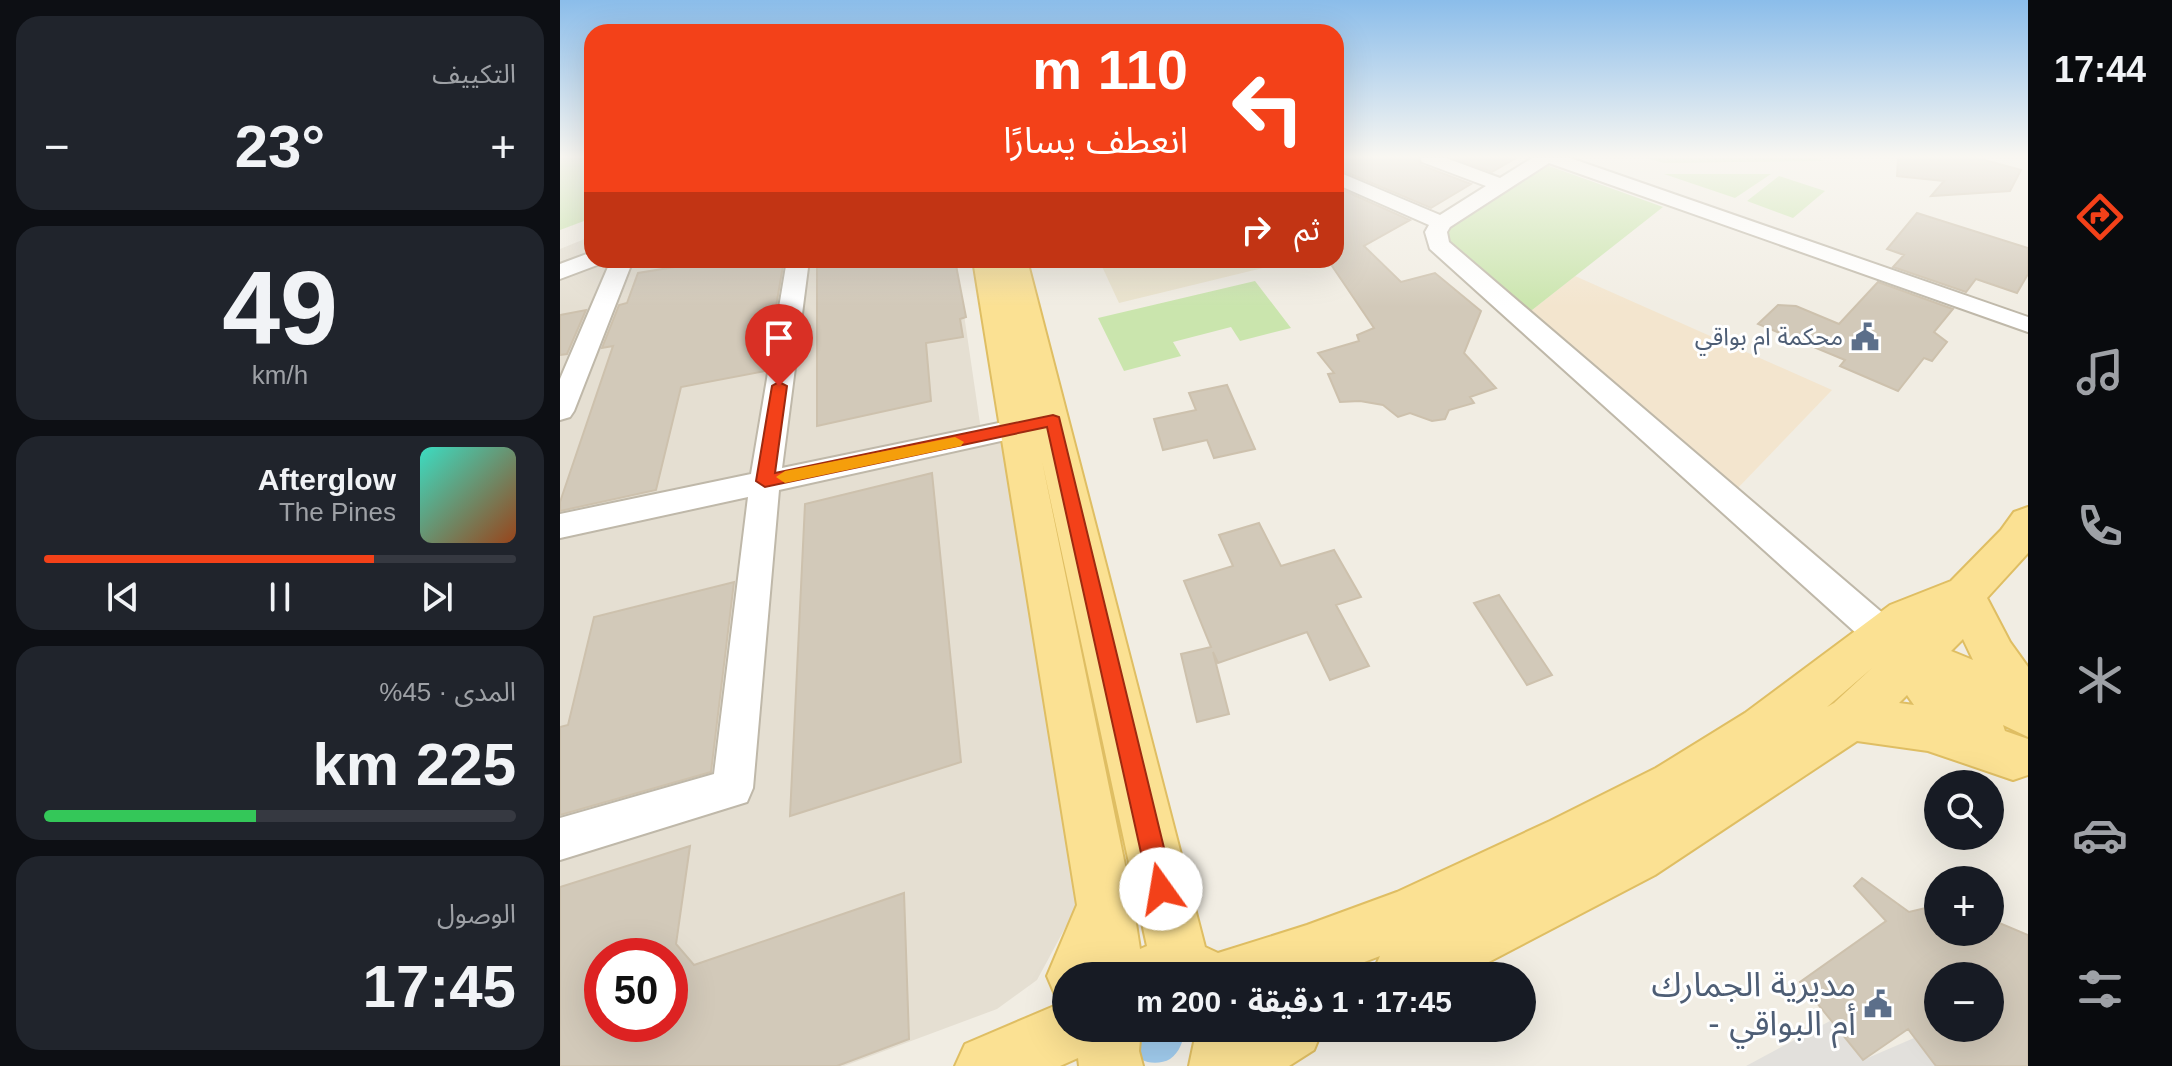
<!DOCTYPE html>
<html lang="ar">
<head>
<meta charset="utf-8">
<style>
  body { margin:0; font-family:Helvetica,"Noto Sans Arabic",sans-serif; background:#20242c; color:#f1f3f6; direction:rtl; height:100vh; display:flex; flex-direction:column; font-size:30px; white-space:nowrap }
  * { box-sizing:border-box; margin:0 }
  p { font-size:26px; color:#9ea1a6 }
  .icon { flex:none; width:44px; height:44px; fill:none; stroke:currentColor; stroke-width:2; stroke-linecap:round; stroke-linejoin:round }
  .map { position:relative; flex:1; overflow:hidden; direction:ltr }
  .drawer { display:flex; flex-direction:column; gap:16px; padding:16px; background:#0d0f14; width:560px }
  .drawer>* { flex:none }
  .hud { position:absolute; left:24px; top:24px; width:760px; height:244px; border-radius:24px; box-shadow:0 8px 32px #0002; direction:rtl; background:#f34119; color:#fff; overflow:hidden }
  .buttons { position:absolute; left:1364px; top:770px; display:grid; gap:16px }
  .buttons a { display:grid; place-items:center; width:80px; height:80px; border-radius:50%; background:#171b24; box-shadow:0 8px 32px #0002; font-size:40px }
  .speed { position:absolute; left:24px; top:938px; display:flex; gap:16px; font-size:40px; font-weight:700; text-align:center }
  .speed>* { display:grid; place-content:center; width:104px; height:104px; border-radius:50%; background:#171b24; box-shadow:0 8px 32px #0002; line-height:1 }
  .speed .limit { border:12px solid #d22; background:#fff; color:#111 }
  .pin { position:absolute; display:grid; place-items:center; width:68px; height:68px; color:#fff; margin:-82px -34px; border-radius:50% 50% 50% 0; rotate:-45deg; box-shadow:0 0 8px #0007 }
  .pin .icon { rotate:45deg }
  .me { position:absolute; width:88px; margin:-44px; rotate:347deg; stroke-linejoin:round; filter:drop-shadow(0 0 6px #0008) }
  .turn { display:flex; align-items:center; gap:28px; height:168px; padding:0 24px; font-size:36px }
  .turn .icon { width:104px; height:104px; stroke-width:2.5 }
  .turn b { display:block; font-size:56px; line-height:68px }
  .then { display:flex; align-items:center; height:76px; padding:0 24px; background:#0003; gap:16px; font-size:30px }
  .big { font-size:60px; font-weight:700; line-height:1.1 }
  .drawer .widget { flex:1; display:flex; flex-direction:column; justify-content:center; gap:12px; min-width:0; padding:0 28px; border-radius:24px; background:#20242c }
  .drawer .dial { align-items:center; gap:0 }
  .dial b { font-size:104px; line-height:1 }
  .song { display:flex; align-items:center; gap:24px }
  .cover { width:96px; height:96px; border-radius:12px; background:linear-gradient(135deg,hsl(170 70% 55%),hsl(20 70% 35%)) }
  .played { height:8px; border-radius:4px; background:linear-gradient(90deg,#f34119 70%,#363941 70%) }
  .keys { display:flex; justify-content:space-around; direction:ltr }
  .heat { display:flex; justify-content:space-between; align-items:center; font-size:44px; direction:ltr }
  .charge { height:12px; border-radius:6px; background:linear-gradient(90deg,#34c759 45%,#363941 0) }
  .trip { position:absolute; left:492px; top:962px; width:484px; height:80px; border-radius:40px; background:#171b24; box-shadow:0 8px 32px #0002; font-weight:700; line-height:80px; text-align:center; direction:rtl }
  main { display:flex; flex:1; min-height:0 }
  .dock { display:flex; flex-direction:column; width:144px; justify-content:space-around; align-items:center; background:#090b0e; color:#9ea1a6 }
  .dock .icon { width:56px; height:56px }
  .dock .on { color:#f34119 }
  .dock b { font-size:36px; color:#f1f3f6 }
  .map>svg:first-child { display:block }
  .residential { fill:#e5dfd2; fill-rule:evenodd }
  .commercial { fill:#f3e5ce }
  .education { fill:#eae3cd }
  .green { fill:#cae5ad }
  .parking { fill:#e2e0dc }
  .water { fill:#a0cbed }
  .building { fill:#d2c9b9; stroke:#cdc1ad; stroke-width:2; fill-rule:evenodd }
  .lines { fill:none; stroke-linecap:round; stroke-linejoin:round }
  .minor-casing { stroke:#bfb8a9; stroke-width:4 }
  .major-casing { stroke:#dfbe63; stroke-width:4 }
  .minor { fill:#fff; fill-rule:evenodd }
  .major { fill:#fbe193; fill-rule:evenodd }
  .route { fill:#f34119; stroke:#9e2a10; stroke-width:2 }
  .slow { fill:#f59e0b }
  .labels { text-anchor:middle; stroke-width:6; stroke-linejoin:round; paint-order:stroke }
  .far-service-label { font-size:24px; fill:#4e5e75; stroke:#fff; text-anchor:end }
  .near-service-label { font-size:34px; fill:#4e5e75; stroke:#fff; text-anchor:end }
</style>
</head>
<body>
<main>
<nav class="dock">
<b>17:44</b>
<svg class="icon on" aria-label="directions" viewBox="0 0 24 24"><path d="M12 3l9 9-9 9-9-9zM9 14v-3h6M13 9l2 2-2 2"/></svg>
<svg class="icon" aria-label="music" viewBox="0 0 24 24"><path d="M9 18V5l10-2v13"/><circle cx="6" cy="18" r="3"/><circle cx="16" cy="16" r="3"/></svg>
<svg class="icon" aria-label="phone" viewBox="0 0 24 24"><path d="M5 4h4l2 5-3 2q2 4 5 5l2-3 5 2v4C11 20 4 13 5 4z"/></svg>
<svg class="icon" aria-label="climate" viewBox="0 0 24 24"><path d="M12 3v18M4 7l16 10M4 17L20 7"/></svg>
<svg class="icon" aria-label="car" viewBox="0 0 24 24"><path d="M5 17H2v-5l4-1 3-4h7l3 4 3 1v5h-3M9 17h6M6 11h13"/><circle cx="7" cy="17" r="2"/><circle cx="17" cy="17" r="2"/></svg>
<svg class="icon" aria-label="filters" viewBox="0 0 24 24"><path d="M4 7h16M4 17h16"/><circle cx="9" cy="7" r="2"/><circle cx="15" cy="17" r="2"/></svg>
</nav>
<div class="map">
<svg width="1468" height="1066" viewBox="0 0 1468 1066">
  <rect width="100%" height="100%" fill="#f1ede3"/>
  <path class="residential" d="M32,236v24h364l26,177 15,-1 19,13 62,455 -41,76 -40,29 -153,57h-284v-817zM42,956h68v68h-68z"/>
  <path class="commercial" d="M1015,276l257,114 -97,101 -208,-177z"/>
  <path class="education" d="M539,260h197l-177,43z"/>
  <path class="green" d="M0,158h32v60l-32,12z
    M1086,158h166l14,3 -162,2z
    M978,162l125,45 -136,107 -74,-63 -12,-28z
    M1104,174h107l-36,24z
    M1219,176l46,15 -32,27 -46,-17z
    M695,281l36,47 -51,13 -9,-14 -58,15 8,14 -57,15 -26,-53z"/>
  <path class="parking" d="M1270,1021l33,39 51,-22 22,28h-190z"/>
  <path class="water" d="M572,1028h53v2c-2,11 -5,22 -15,29 -12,7 -33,5 -38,-11 -1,-6 0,-14 0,-20z"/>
  <path class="building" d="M776,158h81l4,7 50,19 -40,24 -95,-40z
    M894,158h62l-24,14z
    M1338,158h79l44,12 -11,21 -79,5 13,-15 -47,-5z
    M776,187l74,33 -46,26 37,36 34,-9 46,38 -17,42 32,35 -26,9 4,6 -25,7 -4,9 -13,2 -22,-8 -12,4 -15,-12 -23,-4 -20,1 -12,-28 6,-1 -16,-20 41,-12 -2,-6 17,-7 -46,-68h8z
    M1357,213l111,35v26l-11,19 -41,-14 -10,13 -73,-25 11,-12 -17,-6z
    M158,260h66l-19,111 -84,16 -25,103 -96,21v-9l53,-156 -11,2 17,-43 8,-2 11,-30z
    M257,260h138l11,57 -6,2 3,18 -37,6 5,58 -114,25z
    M1318,282l75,27 -19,23 13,10 -15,19 -8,-3 -26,33 -58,-25 5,-6 -87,-36 20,-19 18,1 43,18z
    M26,310l-19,44 -7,1v-40z
    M667,385l28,64 -41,9 -7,-18 -44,10 -9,-31 42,-9 -7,-17z
    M372,473l29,289 -171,54 15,-312z
    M699,523l22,43 53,-16 27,47 -25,8 33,61 -39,14 -23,-48 -89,31 -5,-11 16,62 -32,8 -16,-68 30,-7 -27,-66 49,-15 -14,-31z
    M174,582l-23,190 -151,43v-88l8,-2 26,-108z
    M939,595l53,80 -25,10 -53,-82z
    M130,846l-14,98 18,21 210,-72 5,146 -72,27h-277v-179zM42,956h68v68h-68z
    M1302,878l47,34 29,-7v27h52v-13l38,16v131h-92l-28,-37 -45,31 -63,-78 86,-61 -32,-35zM1378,976h52v52h-52z"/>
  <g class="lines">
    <defs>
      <path id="minor" d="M860,158h26l54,20 32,-20h38l458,159v15l-479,-169 -99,64 -3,5 2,10 464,397 5,11 -5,11 -13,4 -13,-4 -457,-412 -5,-17 4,-7 -93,-41v-13l104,44 46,-29 -64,-24z
        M32,252v8h11l-3,4 -40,15v-15z
        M51,260h22l-59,151 -4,6 -10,3v-41z
        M227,260h22l-27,208 260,-54 10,2 4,7 -4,7 -10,2 -263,58 -26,298 -6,14 -187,58v-42l154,-44 34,-277 -188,41v-24l191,-40z"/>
      <path id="major" d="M413,260h54l178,687 13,6 89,-28 90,-33 153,-71 106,-53 89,-55 145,-108 61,-24 50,-51 13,-18 14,-5v46l-41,45 23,44 18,25v70l-25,-12 2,6 23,8v36l-15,5 -85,-29 -71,-10 -202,134 -193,101h-91l9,-20 -52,20h-262v52h75l-2,23 4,15h-64l-1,-8 -18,8h-105l10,-22 101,-43 -10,-4 -9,-21 30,-71zM482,461l105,485 -7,3 -7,-45zM1403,639l10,21 -22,-9zM1312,668l-38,35 -7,4zM1347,695l7,10 -15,-2z
        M637,1028h126l-9,22 -25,16h-100z"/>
    </defs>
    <use href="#minor" class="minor-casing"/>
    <use href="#major" class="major-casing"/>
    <use href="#minor" class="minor"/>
    <use href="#major" class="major"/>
  </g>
  <linearGradient id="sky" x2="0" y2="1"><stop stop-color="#8bbdea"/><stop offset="0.51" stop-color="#f9f7f2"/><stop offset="1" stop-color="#f9f7f2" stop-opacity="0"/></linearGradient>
  <rect width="1468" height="307" fill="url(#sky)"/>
  <path class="route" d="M219,382l8,4 -12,87 278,-58 6,2 115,472 -4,9 -9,3 -9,-3 -3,-9 -102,-462 -282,60 -9,-6 16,-95z"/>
  <path class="slow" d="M395,437l9,5 -3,4 -176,37 -9,-6 9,-6z"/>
  <defs>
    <symbol id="civic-bare" viewBox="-9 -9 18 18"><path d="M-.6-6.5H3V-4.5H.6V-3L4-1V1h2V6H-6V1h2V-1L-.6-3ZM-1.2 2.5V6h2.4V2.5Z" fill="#5c6f8a" stroke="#fff" stroke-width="2.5" paint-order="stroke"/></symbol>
  </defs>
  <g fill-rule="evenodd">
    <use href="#civic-bare" x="1285" y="317" width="40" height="40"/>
    <use href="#civic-bare" x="1298" y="984" width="40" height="40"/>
  </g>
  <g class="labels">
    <g class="far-service-label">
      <text x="1283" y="345">محكمة ام بواقي</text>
    </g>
    <g class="near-service-label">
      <text x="1296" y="996">مديرية الجمارك<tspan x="1296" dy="39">- أم البواقي</tspan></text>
    </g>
  </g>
</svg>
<div class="buttons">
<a><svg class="icon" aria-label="search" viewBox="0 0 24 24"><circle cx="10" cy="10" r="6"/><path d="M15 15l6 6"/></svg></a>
<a>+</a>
<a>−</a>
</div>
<div class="speed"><div class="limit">50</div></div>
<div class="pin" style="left:219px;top:386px;background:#d93025"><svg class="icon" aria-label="arrive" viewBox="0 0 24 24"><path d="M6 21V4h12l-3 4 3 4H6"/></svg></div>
<svg class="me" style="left:601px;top:889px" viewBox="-20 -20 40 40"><circle r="19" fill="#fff"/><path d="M0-13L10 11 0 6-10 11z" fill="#f34119"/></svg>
<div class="trip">17:45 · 1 دقيقة · 200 m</div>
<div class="hud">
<div class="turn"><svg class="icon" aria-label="left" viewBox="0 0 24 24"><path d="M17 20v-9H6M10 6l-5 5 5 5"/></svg><div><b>110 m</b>انعطف يسارًا</div></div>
<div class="then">ثم<svg class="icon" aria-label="right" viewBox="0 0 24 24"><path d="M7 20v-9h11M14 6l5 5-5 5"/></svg></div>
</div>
</div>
<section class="drawer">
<div class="widget"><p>التكييف</p>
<div class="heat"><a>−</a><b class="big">23°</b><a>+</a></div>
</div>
<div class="widget dial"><b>49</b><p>km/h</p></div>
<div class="widget">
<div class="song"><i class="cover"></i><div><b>Afterglow</b><p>The Pines</p></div></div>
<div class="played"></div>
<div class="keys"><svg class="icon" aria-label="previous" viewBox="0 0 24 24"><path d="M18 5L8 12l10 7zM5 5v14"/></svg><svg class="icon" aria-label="pause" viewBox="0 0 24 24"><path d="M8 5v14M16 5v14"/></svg><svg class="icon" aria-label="next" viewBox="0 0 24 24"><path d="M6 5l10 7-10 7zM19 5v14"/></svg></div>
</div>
<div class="widget"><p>المدى · 45%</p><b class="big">225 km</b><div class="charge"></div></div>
<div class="widget"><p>الوصول</p><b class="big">17:45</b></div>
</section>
</main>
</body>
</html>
